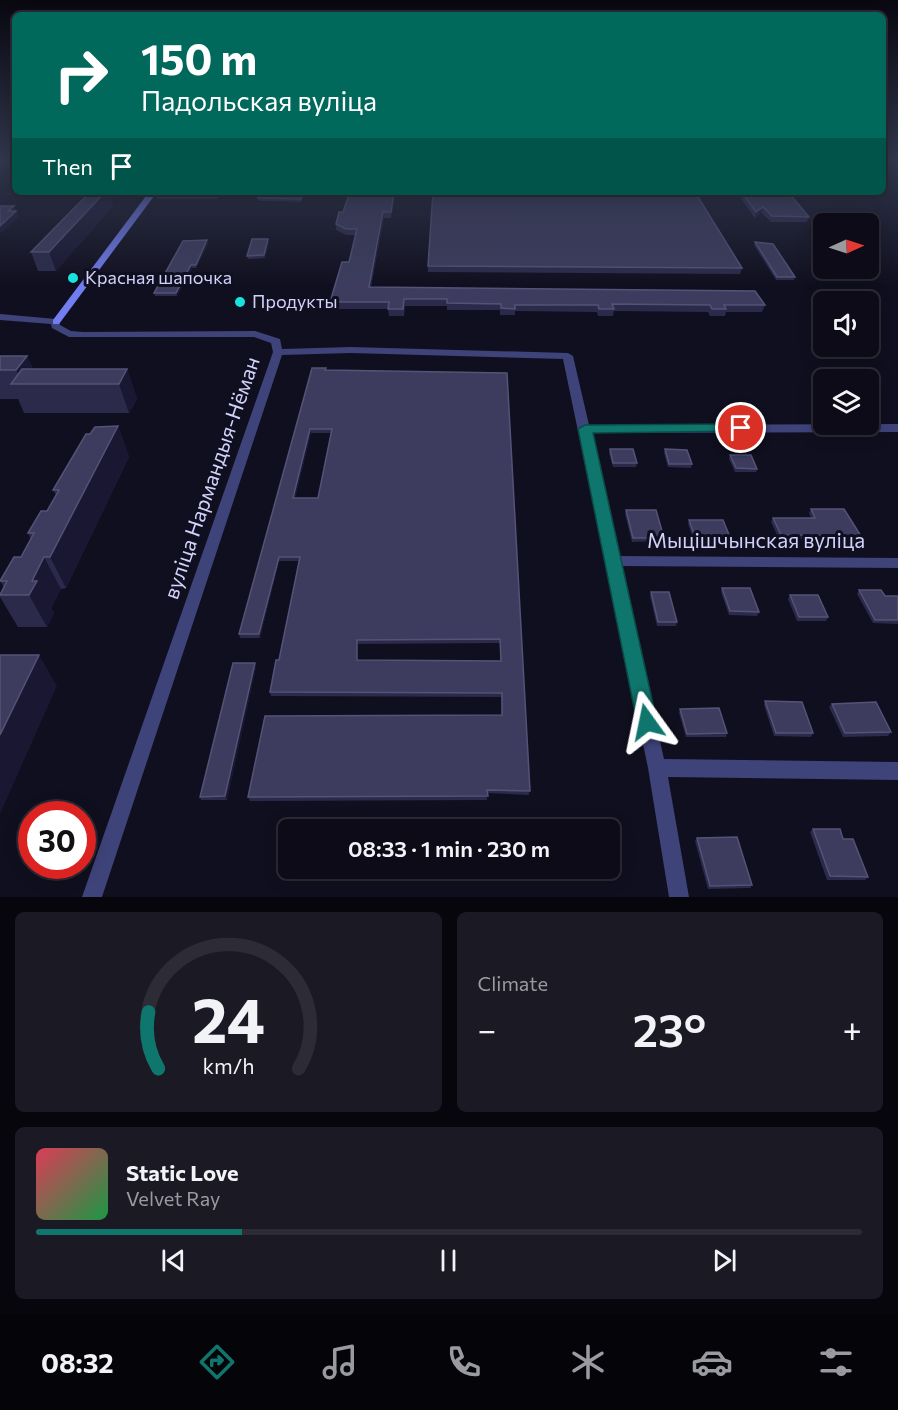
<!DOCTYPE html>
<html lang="en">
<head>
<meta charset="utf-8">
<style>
  body { margin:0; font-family:Commissioner,sans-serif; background:#1a1924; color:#f1f3f6; height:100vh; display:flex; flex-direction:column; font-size:22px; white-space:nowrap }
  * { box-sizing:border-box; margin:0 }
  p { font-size:20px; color:#9a9ba1 }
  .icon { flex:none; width:33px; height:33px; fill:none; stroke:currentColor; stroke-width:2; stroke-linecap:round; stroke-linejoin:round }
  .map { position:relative; height:897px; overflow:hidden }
  .sheet { display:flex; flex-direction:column; gap:15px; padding:15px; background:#07060d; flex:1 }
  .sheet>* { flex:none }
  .banner { position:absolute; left:12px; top:12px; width:874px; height:183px; border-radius:9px; box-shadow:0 3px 15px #0003,0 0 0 2px #2c2b36; background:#00695c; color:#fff; overflow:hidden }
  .needle { width:39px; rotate:87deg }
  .fabs { position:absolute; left:813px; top:213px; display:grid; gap:12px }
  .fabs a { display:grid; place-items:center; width:66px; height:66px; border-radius:9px; background:#0c0b17; box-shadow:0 3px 15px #0003,0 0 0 2px #2c2b36; font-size:30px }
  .speed { position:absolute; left:18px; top:801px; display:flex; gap:12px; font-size:30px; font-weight:700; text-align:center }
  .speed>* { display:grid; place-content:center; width:78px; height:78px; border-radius:50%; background:#0c0b17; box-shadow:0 3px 15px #0003,0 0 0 2px #2c2b36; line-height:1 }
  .speed .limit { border:9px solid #d22; background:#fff; color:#111 }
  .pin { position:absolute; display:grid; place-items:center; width:51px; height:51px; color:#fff; margin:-26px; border:3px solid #fff; border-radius:50%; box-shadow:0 2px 6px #0007 }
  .me { position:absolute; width:66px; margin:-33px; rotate:348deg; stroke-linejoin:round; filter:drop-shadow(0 0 4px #0008) }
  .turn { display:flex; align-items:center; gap:21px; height:126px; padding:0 30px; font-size:27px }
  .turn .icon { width:78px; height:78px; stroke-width:2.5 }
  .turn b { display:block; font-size:42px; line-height:51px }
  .then { display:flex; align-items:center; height:57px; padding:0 30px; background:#0003; gap:12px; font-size:22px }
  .big { font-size:45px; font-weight:600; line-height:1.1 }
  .sheet .widget { flex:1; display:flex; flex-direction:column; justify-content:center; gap:9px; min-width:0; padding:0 21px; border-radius:9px; background:#1a1924 }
  .sheet .dial { align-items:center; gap:0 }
  .dial svg { height:156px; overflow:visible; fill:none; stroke:#2c2b36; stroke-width:7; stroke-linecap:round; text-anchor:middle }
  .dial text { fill:#f1f3f6; stroke:none }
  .song { display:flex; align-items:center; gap:18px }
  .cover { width:72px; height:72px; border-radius:9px; background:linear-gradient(135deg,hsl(350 70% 55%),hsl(140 70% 35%)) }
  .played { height:6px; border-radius:3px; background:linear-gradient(90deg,#0f766e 25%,#2c2b36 25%) }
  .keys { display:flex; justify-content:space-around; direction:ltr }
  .heat { display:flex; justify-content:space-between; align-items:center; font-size:33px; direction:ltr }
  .sheet .tiles { flex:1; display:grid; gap:15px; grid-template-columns:1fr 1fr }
  .widget:last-child { grid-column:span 2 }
  .trip { position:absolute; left:278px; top:819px; width:342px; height:60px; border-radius:9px; background:#0c0b17; box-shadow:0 3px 15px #0003,0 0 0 2px #2c2b36; font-weight:600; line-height:60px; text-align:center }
  .dock { display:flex; height:96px; justify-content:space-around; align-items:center; background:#050409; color:#9a9ba1 }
  .dock .icon { width:42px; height:42px }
  .dock .on { color:#0f766e }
  .dock b { font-size:27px; color:#f1f3f6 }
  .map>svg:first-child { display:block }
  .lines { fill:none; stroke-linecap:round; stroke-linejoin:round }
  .street { fill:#3e437a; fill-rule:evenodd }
  .secondary { fill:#727df1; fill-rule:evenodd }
  .wall { fill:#2b2a4b; fill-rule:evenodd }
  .shaded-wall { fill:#191732 }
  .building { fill:#3d3c5e; stroke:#545377; stroke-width:1.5; fill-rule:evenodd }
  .route { fill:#0f766e; stroke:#0a4d48; stroke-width:1.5 }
  .poi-dot { fill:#16e2de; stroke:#100f1f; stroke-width:2 }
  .labels { text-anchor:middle; stroke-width:6; stroke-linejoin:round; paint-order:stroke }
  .far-poi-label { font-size:18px; fill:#d1d1fb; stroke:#100f1f; text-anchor:start }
  .street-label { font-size:21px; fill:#d1d1fb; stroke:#100f1f }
</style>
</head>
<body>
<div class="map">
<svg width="898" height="897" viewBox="0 0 898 897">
  <rect width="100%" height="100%" fill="#100f1f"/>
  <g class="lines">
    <path class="street" d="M0,314l56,5 3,1 1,5 11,6 12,1 172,-1 25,8 2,10 69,-2 217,6 5,3 16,69 309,-1v8l-308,1 28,123 280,2v10l-277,-2 43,193 234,3v18l-230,-3 21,120h-20l-21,-129 -85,-409 -212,-6 -69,2 -180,542h-20l191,-545 -2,-9 -17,-6h-185l-17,-9 -1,-4 -51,-4z"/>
    <path class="secondary" d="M149,192h8l-98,132h-6v-4z"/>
  </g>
  <path class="wall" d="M70,192h48l-7,8 2,6 -57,65h-18l-7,-19 54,-55h-10l-1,-3h-4z
    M159,192h63l-4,7h-61l-1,-3z
    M262,192h43l-4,10 -42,-1 -1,-3z
    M396,192l-5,26h-7l-13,69 394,18 -3,7h-36l-1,4h-15l-2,-4 -94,-1 -1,5h-15l-1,-4 -82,-1v4h-15v-5h-53v-4h-42l-1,10h-15l-1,-7h-57l-1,-7 19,-40 7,-27h-10l-10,-5v-6l7,-12z
    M736,192h52l21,25 -2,5h-36l-10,-10 -6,6z
    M269,242l-4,16 -17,1 -1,-3z
    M755,242l40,35 -1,3h-18l-22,-35z
    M208,244l-12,24h-4l-15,28h-22l-1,-3z
    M428,266l314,2 -2,6 -312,-2z
    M0,356h27l6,13h94l10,30 -8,14h-105l-6,-14h-18z
    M326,368v2l181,3 22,422 -42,-2v7l-237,1 -2,-4 254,-82 -1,-18 -230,-1 -1,-4 9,-32 20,-99h-20l-19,77h-20l-1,-4zM311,433h20l-13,65h-23zM500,643v18l-143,-1v-16z
    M118,426l11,31 -63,131 -5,1 -10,19 3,5 -7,14h-29l-18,-30v-3l4,-7 -4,-6 21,-24 10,-18 -3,-6 19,-22 9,-16 -3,-5 37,-56z
    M610,449l27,14 -1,4h-23l-4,-14z
    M665,449l27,15 -1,4 -23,-1 -4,-14z
    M730,455l27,14 -1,3h-21l-6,-13z
    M811,509l50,27 -2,4 -80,-1 -8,-17 2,-4h38l-2,-5z
    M626,510l38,28 -1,3 -31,1 -7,-28z
    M689,520l41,17 -2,4h-34l-6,-17z
    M722,588l37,24 -2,4 -28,-1 -8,-23z
    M859,590l26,6h13v28l-25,-1 -16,-29z
    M651,592l26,30 -1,4h-19l-7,-30z
    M790,595l38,22 -2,4h-29l-9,-22z
    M256,667l-29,133h-26l-1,-3z
    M765,701l48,32 -2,4 -37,-1 -10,-31z
    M832,704l59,28 -3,4 -45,1 -14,-30z
    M680,709l47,24 -1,4h-40l-7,-24z
    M813,829l30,10 25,38 -3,3h-38l-17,-48z
    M697,838l55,47 -2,3 -42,1 -13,-48z"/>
  <path class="shaded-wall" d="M105,192h3l5,14 -57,65 -7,-19z
    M108,192h10l-7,8z
    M219,192h3l-4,7 -1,-3z
    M394,192h2l-5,26v-6z
    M14,206l5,11 -19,17v-8l8,-15z
    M763,207l-2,5 -6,6 1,-6z
    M383,212l1,6 -15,75v-6z
    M268,239l1,3 -4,16 -1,-3z
    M207,240l1,4 -12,24v-3z
    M191,265l1,3 -15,28 -1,-3z
    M27,356l12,28h-16l-7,-14z
    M127,369l10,30 -8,14 -10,-29z
    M118,426l11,31 -63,131 -16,-31z
    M310,429l1,4 -17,68 -1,-3z
    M44,557l17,32 -10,19 3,5 -7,14 -18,-32 3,-14z
    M279,557v4l-19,77 -1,-4z
    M39,655l18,31 -57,128v-79z
    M255,663l1,4 -29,133 -2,-4z"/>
  <path class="building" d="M90,192h15l-56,60h-18z
    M159,192h60l-2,4h-61z
    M262,192h41l-2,7 -43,-1z
    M350,192h44l-3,20h-8l-14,75 386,4 10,14h-41l2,4h-14l-2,-4 -98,-1 2,5h-15l-1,-4h-83v4l-14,-1v-4l-54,-1v-4h-43l-1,10h-15l1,-7h-59l12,-40h7l8,-33h-11l-10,-5 3,-12h4z
    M433,192h262l47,76 -314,-2z
    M741,192h47l21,25 -37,-1 -9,-9 -7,5z
    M0,206h14l-6,5h8l-16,15z
    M252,239h16l-4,16 -17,1z
    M207,240l-11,25h-5l-15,28h-22l29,-52z
    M755,242l18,2 22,33h-18z
    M0,356h27l-11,14h-16z
    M312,368h14l-1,2 182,3 23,418 -43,-1 1,6 -240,1 17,-81 237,-1v-22l-232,-1 6,-32h3l21,-103h-21l-20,77h-20zM310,429h22l-14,69h-25zM500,639l1,22 -144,-1v-20z
    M22,369h105l-8,15h-108z
    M118,426l-68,131h-6l-12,24h5l-8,14h-29l7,-14h-7l14,-24h7l13,-24h-6l13,-22h6l12,-21h-6l33,-56h4l5,-7z
    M610,449h23l4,14h-24z
    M665,449l22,1 5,14h-23z
    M730,455h21l6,14 -21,-1z
    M811,509h33l17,27 -80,-1 -8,-17h42z
    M626,510h30l8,28h-31z
    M689,520h34l7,17h-35z
    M722,588h28l9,24 -29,-1z
    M859,590h22l4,6h13v24h-23z
    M651,592h18l8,30h-19z
    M790,595h28l10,22h-29z
    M0,655h39l-39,80z
    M233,663h22l-30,133 -25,1z
    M765,701l37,1 11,31h-37z
    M876,702l15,30 -46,1 -13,-29z
    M719,708l8,25 -40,1 -7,-25z
    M813,829h27l3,10h10l15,38 -38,-1z
    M737,837l15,48 -42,1 -13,-48z"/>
  <linearGradient id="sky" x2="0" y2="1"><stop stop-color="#090811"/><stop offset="0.56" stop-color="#31374d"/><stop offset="1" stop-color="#31374d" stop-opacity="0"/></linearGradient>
  <rect width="898" height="287" fill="url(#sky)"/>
  <path class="route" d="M741,424l5,1 2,3 -2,3 -153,2 64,289 -3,7 -7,2 -7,-2 -3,-7 -59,-293 7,-4z"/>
  <g class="poi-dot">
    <circle cx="73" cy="278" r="6"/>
    <circle cx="240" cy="302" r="6"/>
  </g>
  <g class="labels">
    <g class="far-poi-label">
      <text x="85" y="284">Красная шапочка</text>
      <text x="252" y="308">Продукты</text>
    </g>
    <g class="street-label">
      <text transform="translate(212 478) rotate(-71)" y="7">вуліца Нармандыя-Нёман</text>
      <text x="756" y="548">Мыцішчынская вуліца</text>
    </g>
  </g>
</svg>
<div class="fabs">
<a><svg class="needle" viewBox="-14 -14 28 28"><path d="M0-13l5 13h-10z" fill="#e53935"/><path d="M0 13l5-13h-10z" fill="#9a9ba1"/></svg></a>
<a><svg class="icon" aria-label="sound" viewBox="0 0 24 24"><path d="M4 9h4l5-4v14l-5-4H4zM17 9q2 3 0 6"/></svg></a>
<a><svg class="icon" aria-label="layers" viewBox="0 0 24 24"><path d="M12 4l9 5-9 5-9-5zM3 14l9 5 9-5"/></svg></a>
</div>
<div class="speed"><div class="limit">30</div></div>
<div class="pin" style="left:741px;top:428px;background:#d93025"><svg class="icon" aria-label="arrive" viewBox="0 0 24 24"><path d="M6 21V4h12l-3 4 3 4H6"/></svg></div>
<svg class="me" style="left:647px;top:722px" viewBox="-20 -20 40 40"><path d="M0-17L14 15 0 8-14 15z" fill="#0f766e" stroke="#fff" stroke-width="4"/></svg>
<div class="trip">08:33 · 1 min · 230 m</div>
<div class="banner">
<div class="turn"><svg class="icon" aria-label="right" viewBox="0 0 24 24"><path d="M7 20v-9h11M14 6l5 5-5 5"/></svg><div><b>150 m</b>Падольская вуліца</div></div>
<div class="then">Then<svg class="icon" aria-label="arrive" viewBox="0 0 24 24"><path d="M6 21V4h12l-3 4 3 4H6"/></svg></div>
</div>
</div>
<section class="sheet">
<div class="tiles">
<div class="widget dial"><svg viewBox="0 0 100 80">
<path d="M14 69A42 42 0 1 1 86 69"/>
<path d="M14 69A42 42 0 0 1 9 40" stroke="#0f766e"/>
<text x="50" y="56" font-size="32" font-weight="700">24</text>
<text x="50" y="72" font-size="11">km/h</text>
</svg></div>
<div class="widget"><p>Climate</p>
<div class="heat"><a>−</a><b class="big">23°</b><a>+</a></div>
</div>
<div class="widget">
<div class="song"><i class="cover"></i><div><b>Static Love</b><p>Velvet Ray</p></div></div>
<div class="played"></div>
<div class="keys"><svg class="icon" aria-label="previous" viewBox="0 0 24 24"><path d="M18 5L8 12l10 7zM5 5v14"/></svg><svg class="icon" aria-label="pause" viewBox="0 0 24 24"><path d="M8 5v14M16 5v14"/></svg><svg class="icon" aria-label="next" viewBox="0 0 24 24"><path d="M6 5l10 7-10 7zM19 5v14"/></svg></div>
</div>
</div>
</section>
<nav class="dock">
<b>08:32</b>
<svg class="icon on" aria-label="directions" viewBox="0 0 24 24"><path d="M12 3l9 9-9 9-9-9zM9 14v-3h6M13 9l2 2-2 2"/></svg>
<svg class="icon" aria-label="music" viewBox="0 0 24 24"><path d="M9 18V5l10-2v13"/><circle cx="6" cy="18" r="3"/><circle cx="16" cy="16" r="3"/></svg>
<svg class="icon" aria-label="phone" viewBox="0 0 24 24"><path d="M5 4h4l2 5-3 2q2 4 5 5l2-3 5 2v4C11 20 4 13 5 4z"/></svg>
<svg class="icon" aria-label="climate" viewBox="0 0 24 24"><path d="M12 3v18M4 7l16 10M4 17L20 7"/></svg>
<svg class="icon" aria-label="car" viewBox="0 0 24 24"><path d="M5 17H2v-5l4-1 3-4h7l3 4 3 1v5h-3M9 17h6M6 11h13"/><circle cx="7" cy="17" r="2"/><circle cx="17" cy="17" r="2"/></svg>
<svg class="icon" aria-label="filters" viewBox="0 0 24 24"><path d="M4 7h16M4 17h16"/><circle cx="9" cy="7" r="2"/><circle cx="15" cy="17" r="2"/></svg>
</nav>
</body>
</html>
